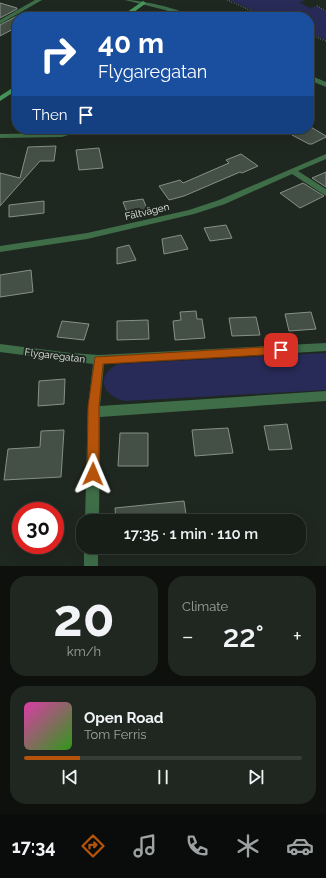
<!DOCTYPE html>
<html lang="en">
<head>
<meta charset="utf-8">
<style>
  body { margin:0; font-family:Raleway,sans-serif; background:#202721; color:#f1f3f6; height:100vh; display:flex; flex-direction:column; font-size:15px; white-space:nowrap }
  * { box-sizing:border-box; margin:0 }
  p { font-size:13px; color:#9ea2a2 }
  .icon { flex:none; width:22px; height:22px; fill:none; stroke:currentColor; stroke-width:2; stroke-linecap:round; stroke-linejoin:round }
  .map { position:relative; height:566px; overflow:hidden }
  .panel { display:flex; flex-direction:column; gap:10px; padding:10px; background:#0d100d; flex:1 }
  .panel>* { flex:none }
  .banner { position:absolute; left:12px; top:12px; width:302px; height:122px; border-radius:16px; box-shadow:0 4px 16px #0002,0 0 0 1px #363c37; background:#1a4fa0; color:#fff; overflow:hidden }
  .speed { position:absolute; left:12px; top:502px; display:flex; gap:8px; font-size:20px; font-weight:700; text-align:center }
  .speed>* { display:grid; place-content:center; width:52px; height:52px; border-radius:50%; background:#171e18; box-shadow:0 4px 16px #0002,0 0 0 1px #363c37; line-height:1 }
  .speed .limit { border:6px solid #d22; background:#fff; color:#111 }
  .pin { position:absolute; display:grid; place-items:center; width:34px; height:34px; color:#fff; margin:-17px; border-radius:8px; box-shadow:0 2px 6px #0006 }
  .me { position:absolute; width:44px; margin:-22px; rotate:1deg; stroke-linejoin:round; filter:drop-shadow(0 0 3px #0008) }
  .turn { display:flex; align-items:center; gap:14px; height:84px; padding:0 20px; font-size:18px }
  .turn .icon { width:52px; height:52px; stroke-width:2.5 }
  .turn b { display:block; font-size:28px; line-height:34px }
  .then { display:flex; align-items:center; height:38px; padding:0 20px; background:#0003; gap:8px; font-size:15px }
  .big { font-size:30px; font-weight:600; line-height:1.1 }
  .panel .card { flex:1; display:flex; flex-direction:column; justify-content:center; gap:6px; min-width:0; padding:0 14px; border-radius:16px; background:#202721 }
  .panel .dial { align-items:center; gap:0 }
  .dial b { font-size:52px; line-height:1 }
  .song { display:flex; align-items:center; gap:12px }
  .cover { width:48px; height:48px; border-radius:6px; background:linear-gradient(135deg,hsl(320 70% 55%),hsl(110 70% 35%)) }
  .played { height:4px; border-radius:2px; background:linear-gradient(90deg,#b45309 20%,#363c37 20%) }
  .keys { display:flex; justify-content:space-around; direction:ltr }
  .heat { display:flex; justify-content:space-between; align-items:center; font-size:22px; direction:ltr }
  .panel .tiles { flex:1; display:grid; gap:10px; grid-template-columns:1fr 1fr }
  .card:last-child { grid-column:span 2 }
  .trip { position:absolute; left:76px; top:514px; width:230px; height:40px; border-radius:16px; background:#171e18; box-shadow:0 4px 16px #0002,0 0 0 1px #363c37; font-weight:600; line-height:40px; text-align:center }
  .tab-bar { display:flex; height:64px; justify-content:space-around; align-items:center; background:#090c0a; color:#9ea2a2 }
  .tab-bar .icon { width:28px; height:28px }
  .tab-bar .current { color:#b45309 }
  .tab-bar b { font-size:18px; color:#f1f3f6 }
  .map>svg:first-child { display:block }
  .green { fill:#282b57 }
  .building { fill:#444f46; stroke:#859087 }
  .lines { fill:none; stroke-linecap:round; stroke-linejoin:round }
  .path { stroke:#818982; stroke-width:1.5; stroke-dasharray:0.5 2; stroke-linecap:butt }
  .street { fill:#3e6d48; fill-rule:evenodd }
  .secondary { fill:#48965a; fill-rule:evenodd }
  .route { fill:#b45309; stroke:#753606 }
  .labels { text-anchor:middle; stroke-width:4; stroke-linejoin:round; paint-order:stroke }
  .street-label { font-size:10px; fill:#e4eae5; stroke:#1f2820 }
</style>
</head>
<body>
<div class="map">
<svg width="326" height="566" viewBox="0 0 326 566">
  <rect width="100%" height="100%" fill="#1f2820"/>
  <path class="green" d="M229,0h74l1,1 -5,1 11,6 7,-2 9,6v28l-17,-7v-16h-41z
    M326,353v37l-200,11c-23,-4 -32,-25 -8,-37z"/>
  <path class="building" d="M0,3l17,5v1l-17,9z
    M17,16v11l-17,9v-11z
    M309,126l17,10v1l-14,7h-3l-17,-9 12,-6h5z
    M56,146l-2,15h-14l-40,45v-33l20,5 8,-31z
    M99,148l4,20 -24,2 -3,-20z
    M241,154l17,12 -16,7 -2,-1 -56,24 -15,4 -10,-14 21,-6 3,3 46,-20 -3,-3z
    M326,172v15l-14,-9z
    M303,183l21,13 -24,12 -20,-15z
    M143,199l5,12 -20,4 -5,-13z
    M44,201v12l-35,4v-12z
    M226,225l6,13 -22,3 -6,-13z
    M181,235l7,14 -24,5 -2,-15z
    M129,245l7,15 -19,4v-16z
    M31,270l2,22 -33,5v-22z
    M196,311l1,8h5l3,19 -30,2 -2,-19 8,-1 -1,-8z
    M311,312l5,17 -27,2 -4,-17z
    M256,317l4,18 -28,1 -3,-18z
    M148,320l1,19 -32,1v-19z
    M62,321l27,3 -5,16 -27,-3z
    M65,379l-1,25 -26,2 1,-25z
    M287,424l5,25 -23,1 -5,-24z
    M228,428l5,25 -38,3 -3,-26z
    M64,430l-3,47 -57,3 4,-31 32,-2 1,-16z
    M120,433h28v33h-30z
    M184,501l3,20h-71l-1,-13z"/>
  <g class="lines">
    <path class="path" d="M227,0l38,17
      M317,6l9,5
      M309,34l17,7"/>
    <path class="street" d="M35,0h7l-42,24v-4z
      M125,0c16,0 54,8 67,17h-8l-19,-7z
      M309,75l17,7v5l-17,-7z
      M75,129h13l-26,8 -62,1v-4l62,-1z
      M326,154v5l-28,12 28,18v7l-34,-22 -67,30 -31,10 -107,25 -87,13v-6l87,-13 102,-23 30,-10z
      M326,343v8l-222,13 -4,42 226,-15v10l-226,16 -1,104h-14l3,-114 5,-43 -93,-12v-8l71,9 28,2z
      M84,547h14v19h-14z"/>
    <path class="secondary" d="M143,1l3,2 -1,1 -18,13h-7z
      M17,85v5l-17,11v-5z"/>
  </g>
  <path class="route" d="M281,346l4,1 1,3 -1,3 -4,1 -178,10 -4,43v67l-2,4 -4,2 -5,-2 -1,-4 1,-67 7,-50z"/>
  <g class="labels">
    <g class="street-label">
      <text transform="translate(147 211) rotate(-13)" y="4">Fältvägen</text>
      <text transform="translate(55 355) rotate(7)" y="4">Flygaregatan</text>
    </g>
  </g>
</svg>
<div class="speed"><div class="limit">30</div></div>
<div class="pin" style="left:281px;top:350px;background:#d93025"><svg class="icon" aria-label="arrive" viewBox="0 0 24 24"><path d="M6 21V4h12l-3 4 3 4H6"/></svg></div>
<svg class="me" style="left:93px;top:474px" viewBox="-20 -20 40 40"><path d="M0-17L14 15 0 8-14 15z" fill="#b45309" stroke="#fff" stroke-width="4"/></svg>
<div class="trip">17:35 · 1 min · 110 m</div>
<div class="banner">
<div class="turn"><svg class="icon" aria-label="right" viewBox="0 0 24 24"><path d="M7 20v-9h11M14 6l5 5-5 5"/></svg><div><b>40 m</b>Flygaregatan</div></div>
<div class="then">Then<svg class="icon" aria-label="arrive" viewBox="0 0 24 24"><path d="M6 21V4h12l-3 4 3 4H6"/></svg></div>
</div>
</div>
<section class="panel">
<div class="tiles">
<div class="card dial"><b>20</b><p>km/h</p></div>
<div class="card"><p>Climate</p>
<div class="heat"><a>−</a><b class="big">22°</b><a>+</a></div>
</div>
<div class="card">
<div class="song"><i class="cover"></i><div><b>Open Road</b><p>Tom Ferris</p></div></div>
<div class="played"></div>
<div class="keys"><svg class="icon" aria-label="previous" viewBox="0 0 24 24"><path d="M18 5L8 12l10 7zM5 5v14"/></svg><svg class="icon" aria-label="pause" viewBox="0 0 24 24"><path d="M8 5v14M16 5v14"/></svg><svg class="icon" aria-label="next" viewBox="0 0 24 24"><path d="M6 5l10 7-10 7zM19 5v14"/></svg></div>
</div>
</div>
</section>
<nav class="tab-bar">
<b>17:34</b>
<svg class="icon current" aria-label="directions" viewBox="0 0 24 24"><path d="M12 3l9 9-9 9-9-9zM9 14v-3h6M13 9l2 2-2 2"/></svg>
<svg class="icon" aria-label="music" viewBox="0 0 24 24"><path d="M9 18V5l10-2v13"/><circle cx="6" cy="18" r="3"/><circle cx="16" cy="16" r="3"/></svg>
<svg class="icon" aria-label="phone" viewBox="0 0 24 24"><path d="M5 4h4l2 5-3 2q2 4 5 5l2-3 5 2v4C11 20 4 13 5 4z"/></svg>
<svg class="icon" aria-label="climate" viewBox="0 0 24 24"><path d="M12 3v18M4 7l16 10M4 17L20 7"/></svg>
<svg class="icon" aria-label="car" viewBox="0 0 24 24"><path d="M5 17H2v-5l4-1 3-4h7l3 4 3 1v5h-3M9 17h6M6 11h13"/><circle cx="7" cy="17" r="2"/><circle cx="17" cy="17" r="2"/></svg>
</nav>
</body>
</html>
